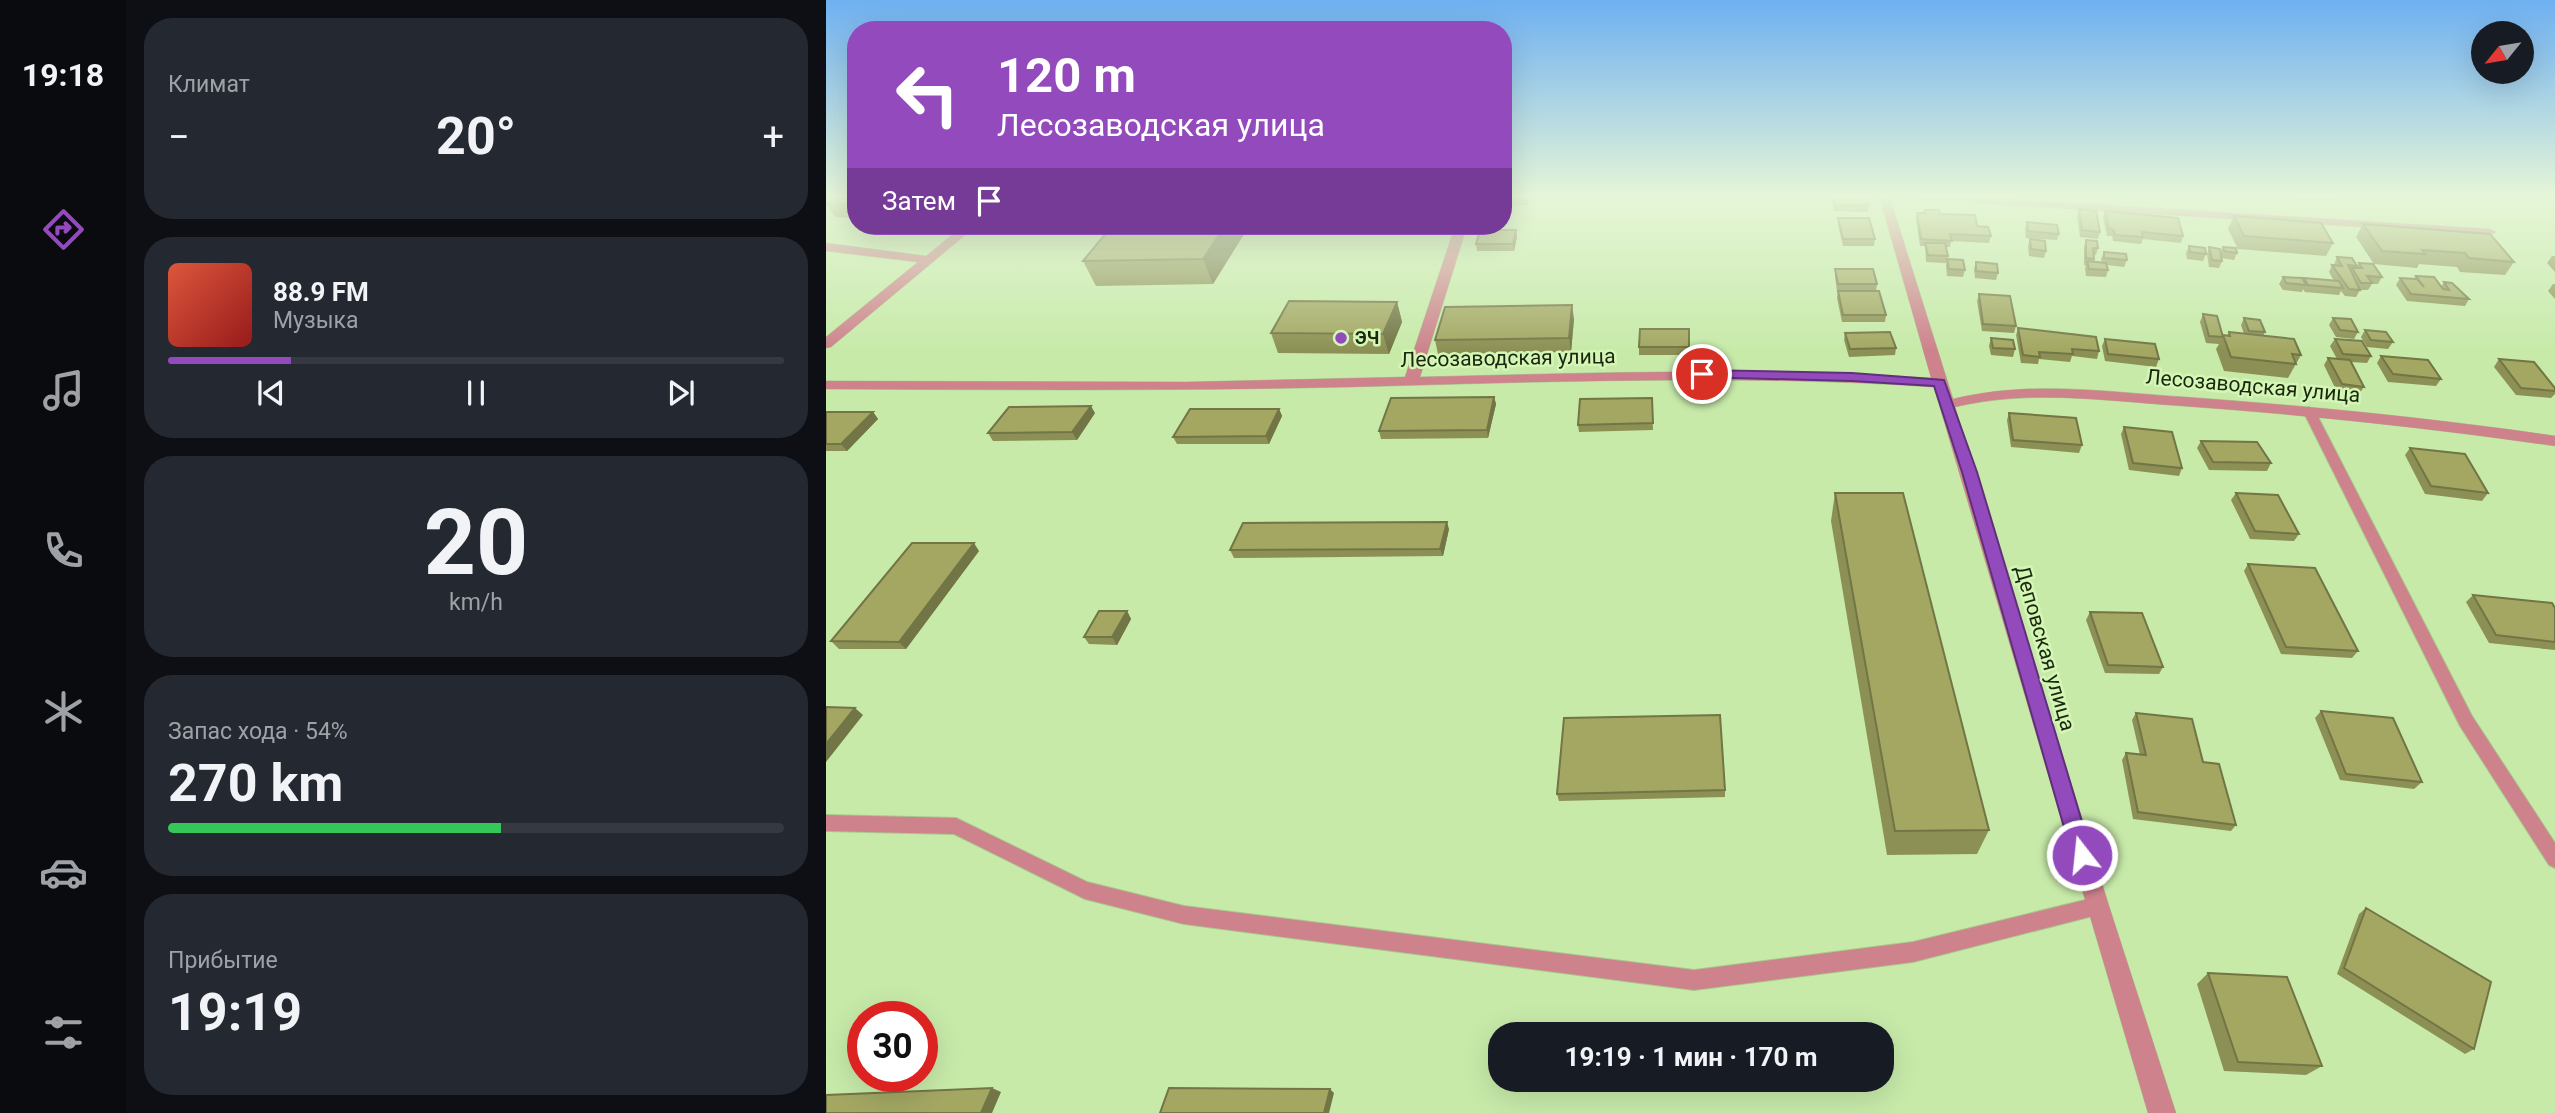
<!DOCTYPE html>
<html lang="ru">
<head>
<meta charset="utf-8">
<style>
  body { margin:0; font-family:Roboto,sans-serif; background:#242831; color:#f1f3f6; height:100vh; display:flex; flex-direction:column; font-size:26px; white-space:nowrap }
  * { box-sizing:border-box; margin:0 }
  p { font-size:23px; color:#9ea1a6 }
  .icon { flex:none; width:38px; height:38px; fill:none; stroke:currentColor; stroke-width:2; stroke-linecap:round; stroke-linejoin:round }
  .map { position:relative; flex:1; overflow:hidden }
  .sheet { display:flex; flex-direction:column; gap:18px; padding:18px; background:#0d0f14; width:700px }
  .sheet>* { flex:none }
  .guide { position:absolute; left:21px; top:21px; width:665px; height:214px; border-radius:28px; box-shadow:0 7px 28px #0002; background:#934abd; color:#fff; overflow:hidden }
  .needle { width:46px; rotate:240deg }
  .controls { position:absolute; left:1645px; top:21px; display:grid; gap:14px }
  .controls a { display:grid; place-items:center; width:63px; height:63px; border-radius:50%; background:#171b24; box-shadow:0 7px 28px #0002; font-size:35px }
  .speed { position:absolute; left:21px; top:1001px; display:flex; gap:14px; font-size:35px; font-weight:700; text-align:center }
  .speed>* { display:grid; place-content:center; width:91px; height:91px; border-radius:50%; background:#171b24; box-shadow:0 7px 28px #0002; line-height:1 }
  .speed .limit { border:10px solid #d22; background:#fff; color:#111 }
  .pin { position:absolute; display:grid; place-items:center; width:60px; height:60px; color:#fff; margin:-30px; border:4px solid #fff; border-radius:50%; box-shadow:0 2px 7px #0007 }
  .me { position:absolute; width:77px; margin:-38px; rotate:344deg; stroke-linejoin:round; filter:drop-shadow(0 0 5px #0008) }
  .turn { display:flex; align-items:center; gap:24px; height:147px; padding:0 35px; font-size:32px }
  .turn .icon { width:91px; height:91px; stroke-width:2.5 }
  .turn b { display:block; font-size:49px; line-height:60px }
  .then { display:flex; align-items:center; height:66px; padding:0 35px; background:#0003; gap:14px; font-size:26px }
  .big { font-size:52px; font-weight:700; line-height:1.1 }
  .sheet .widget { flex:1; display:flex; flex-direction:column; justify-content:center; gap:10px; min-width:0; padding:0 24px; border-radius:28px; background:#242831 }
  .sheet .dial { align-items:center; gap:0 }
  .dial b { font-size:91px; line-height:1 }
  .song { display:flex; align-items:center; gap:21px }
  .cover { width:84px; height:84px; border-radius:10px; background:linear-gradient(135deg,hsl(10 70% 55%),hsl(0 70% 35%)) }
  .played { height:7px; border-radius:4px; background:linear-gradient(90deg,#934abd 20%,#363941 20%) }
  .keys { display:flex; justify-content:space-around; direction:ltr }
  .heat { display:flex; justify-content:space-between; align-items:center; font-size:38px; direction:ltr }
  .charge { height:10px; border-radius:5px; background:linear-gradient(90deg,#34c759 54%,#363941 0) }
  .trip { position:absolute; left:662px; top:1022px; width:406px; height:70px; border-radius:28px; background:#171b24; box-shadow:0 7px 28px #0002; font-weight:700; line-height:70px; text-align:center }
  main { display:flex; flex:1; min-height:0 }
  .tabs { display:flex; flex-direction:column; width:126px; justify-content:space-around; align-items:center; background:#090b0e; color:#9ea1a6 }
  .tabs .icon { width:49px; height:49px }
  .tabs .current { color:#934abd }
  .tabs b { font-size:32px; color:#f1f3f6 }
  .map>svg:first-child { display:block }
  .lines { fill:none; stroke-linecap:round; stroke-linejoin:round }
  .service-casing { stroke:#a8c78d; stroke-width:2 }
  .minor-casing { stroke:#a8c78d; stroke-width:1 }
  .service { fill:#cd828c; fill-rule:evenodd }
  .minor { fill:#cd828c; fill-rule:evenodd }
  .wall { fill:#8c9054 }
  .shaded-wall { fill:#727545 }
  .building { fill:#a3a762; stroke:#727545; stroke-width:2 }
  .route { fill:#934abd; stroke:#60307b; stroke-width:2 }
  .poi-dot { fill:#934abd; stroke:#d4f7b6; stroke-width:2.5 }
  .labels { text-anchor:middle; stroke-width:5; stroke-linejoin:round; paint-order:stroke }
  .far-poi-label { font-size:18px; font-weight:bold; fill:#1b280f; stroke:#d4f7b6; text-anchor:start }
  .street-label { font-size:21px; fill:#1b280f; stroke:#d4f7b6 }
</style>
</head>
<body>
<main>
<nav class="tabs">
<b>19:18</b>
<svg class="icon current" aria-label="directions" viewBox="0 0 24 24"><path d="M12 3l9 9-9 9-9-9zM9 14v-3h6M13 9l2 2-2 2"/></svg>
<svg class="icon" aria-label="music" viewBox="0 0 24 24"><path d="M9 18V5l10-2v13"/><circle cx="6" cy="18" r="3"/><circle cx="16" cy="16" r="3"/></svg>
<svg class="icon" aria-label="phone" viewBox="0 0 24 24"><path d="M5 4h4l2 5-3 2q2 4 5 5l2-3 5 2v4C11 20 4 13 5 4z"/></svg>
<svg class="icon" aria-label="climate" viewBox="0 0 24 24"><path d="M12 3v18M4 7l16 10M4 17L20 7"/></svg>
<svg class="icon" aria-label="car" viewBox="0 0 24 24"><path d="M5 17H2v-5l4-1 3-4h7l3 4 3 1v5h-3M9 17h6M6 11h13"/><circle cx="7" cy="17" r="2"/><circle cx="17" cy="17" r="2"/></svg>
<svg class="icon" aria-label="filters" viewBox="0 0 24 24"><path d="M4 7h16M4 17h16"/><circle cx="9" cy="7" r="2"/><circle cx="15" cy="17" r="2"/></svg>
</nav>
<section class="sheet">
<div class="widget"><p>Климат</p>
<div class="heat"><a>−</a><b class="big">20°</b><a>+</a></div>
</div>
<div class="widget">
<div class="song"><i class="cover"></i><div><b>88.9 FM</b><p>Музыка</p></div></div>
<div class="played"></div>
<div class="keys"><svg class="icon" aria-label="previous" viewBox="0 0 24 24"><path d="M18 5L8 12l10 7zM5 5v14"/></svg><svg class="icon" aria-label="pause" viewBox="0 0 24 24"><path d="M8 5v14M16 5v14"/></svg><svg class="icon" aria-label="next" viewBox="0 0 24 24"><path d="M6 5l10 7-10 7zM19 5v14"/></svg></div>
</div>
<div class="widget dial"><b>20</b><p>km/h</p></div>
<div class="widget"><p>Запас хода · 54%</p><b class="big">270 km</b><div class="charge"></div></div>
<div class="widget"><p>Прибытие</p><b class="big">19:19</b></div>
</section>
<div class="map">
<svg width="1729" height="1113" viewBox="0 0 1729 1113">
  <rect width="100%" height="100%" fill="#c7eaa9"/>
  <g class="lines">
    <defs>
      <path id="service" d="M1483,407l6,4 157,305 83,127v25l-6,-3 -89,-139 -157,-315z
        M0,815l130,3 131,64 97,24 510,64 219,-28 184,-45 7,2 3,7 -3,7 -7,2 -184,47 -219,28 -510,-66 -99,-25 -131,-65 -128,-3z"/>
      <path id="minor" d="M1053,195h10l64,204c79,-19 152,-7 232,-2 124,9 247,21 370,39v10c-124,-18 -247,-31 -372,-40 -77,-5 -151,-17 -228,1l154,499 67,207h-28l-214,-726c-195,-13 -389,-5 -584,0 -175,4 -349,3 -524,2v-8l360,1 219,-5 50,-151h12l-47,151c170,-4 341,-10 511,1z
        M1066,195h54l544,34 6,3 -6,3 -593,-37z
        M137,226h13l-145,121 -5,1v-11l92,-75 -92,-11v-8l100,13z"/>
    </defs>
    <use href="#service" class="service-casing"/>
    <use href="#minor" class="minor-casing"/>
    <use href="#service" class="service"/>
    <use href="#minor" class="minor"/>
  </g>
  <path class="wall" d="M30,195v23l-21,-1 -9,-13z
    M677,195h26l-1,10h-25z
    M1004,195h36l3,10 -1,7 -34,-1z
    M1274,195h42l-1,2z
    M1465,195h45l-4,7 -36,-1z
    M1253,209l21,23 -2,7 -18,-2 -3,-21z
    M1099,210l15,4 37,12 14,10 -2,7 -38,-2 -1,6h-4l2,9 -2,7 -20,-1 -1,-16h-5l-4,-27 1,-6h7z
    M1279,211l78,25 -2,7 -38,-4 -2,5 -28,-3 -1,-5h-5l-4,-18z
    M1408,216l99,27 -7,13 -88,-7 -10,-20z
    M1012,218l37,21 -1,7h-31l-5,-21z
    M1201,222l32,12 -2,6 -31,-2 -1,-9z
    M1537,224l151,38 -9,13 -45,-3 -3,-5 -38,-3 -2,4 -43,-4 -18,-27z
    M423,226l-36,58 -117,2 -13,-25z
    M690,230l1,7 -3,14h-37l-1,-7z
    M1204,239l16,12 -2,7 -15,-2 -1,-10z
    M1260,240l12,8 -2,7h-2v6l8,1 -1,-3 3,-7 23,8 -3,7 -17,-2 1,5 -2,7 -20,-1 -1,-8 1,-2 -2,-1v-18z
    M1363,246l17,8 -3,7 -16,-2 -1,-6z
    M1383,247l11,5 3,-5 14,6 -3,7 -13,-2 1,3 -3,7 -10,-1 -2,-13z
    M1726,256h3v16l-8,-9z
    M1511,257l20,9 -1,2 3,-5 23,14 -4,7h-6l-4,6h-8l-4,7 -11,-1 -4,-5 -2,4 -34,-3 -2,-3 -1,3 -19,-2 -4,-6 4,-7 20,3 1,-2 30,3 -5,-9 3,-7h2z
    M1121,259l18,11 -2,7 -16,-1 -1,-10z
    M1150,262l22,11 -2,7 -21,-2 -1,-9z
    M1009,269l42,15 -1,7h-39l-2,-15z
    M1590,276l25,11 3,-5 25,17 -4,7 -58,-5 -11,-16 4,-7 14,1z
    M1727,284h2v15l-7,-8z
    M1012,291l48,24 -1,7h-43l-5,-24z
    M1153,294l37,32 -2,7 -32,-2 -5,-30z
    M571,302l5,20 -13,32 -111,-1 -7,-20z
    M1377,314l20,21 4,1 2,-4 15,2 -3,-9 3,-7 21,14 -2,4 38,19 -13,23 -64,-7 -8,-22 3,-5 -13,-1 -6,-21z
    M1507,318l25,14 -4,7 -18,-2 -7,-12z
    M748,319l-3,33 -133,2 -3,-14z
    M1192,328l81,23 -2,8 -25,-3 -2,6 -31,-3 -1,5 -17,-1 -5,-28z
    M863,329v26h-50v-8z
    M1539,330l28,12 -5,7 -21,-2 -6,-10z
    M1019,333l51,15 -1,7 -46,2 -5,-17z
    M1165,338l24,11 -2,8 -22,-2 -2,-9z
    M1279,339l54,20 -3,8 -51,-6 -3,-15z
    M1509,339l36,17 -4,7 -16,-1 13,25 -5,7 -22,-2 -13,-27 4,-7 9,1 -7,-13z
    M1555,356l60,23 -5,7 -48,-4 -11,-19z
    M1673,359l56,29v6l-4,4 -35,-3 -22,-28z
    M668,397l2,7 -8,34 -107,1 -2,-8z
    M826,398l1,32 -74,2 -1,-7z
    M453,409l3,7 -13,28h-92l-4,-7z
    M0,412h47l5,7 -31,32h-21z
    M269,413l-18,27 -84,1 -5,-8z
    M1183,413l73,32 -3,8 -68,-6 -4,-27z
    M1298,427l58,41 -3,8 -50,-6 -8,-36z
    M1375,441l70,22 -4,8 -58,-1 -12,-22z
    M1584,448l78,45 -6,8 -57,-7 -20,-39z
    M1009,493l154,337 -12,24 -90,1 -56,-334z
    M1410,493l63,41 -5,7 -44,-2 -19,-39z
    M623,529l-6,27 -209,2 -4,-8z
    M153,551l-73,98h-67l-8,-8z
    M1422,564l110,87 -6,7 -71,-4 -37,-83z
    M1647,595l82,13v42l-66,-7 -23,-41z
    M301,611l4,8 -14,26 -28,-1 -5,-7z
    M1264,612l73,55 -4,7 -54,-1 -19,-53z
    M1495,711l101,71 -8,7 -74,-9 -25,-62z
    M1310,713l67,49 33,63 -5,6 -98,-12 -11,-59 4,-7 14,2 -8,-35z
    M899,790v7l-166,4 -2,-7z
    M1540,908l108,141 -9,5 -128,-80 22,-60z
    M1382,973l114,93 -16,9 -82,-4 -27,-87z"/>
  <path class="shaded-wall" d="M399,226h24l-36,58 -10,-25z
    M690,230l1,7 -3,14 -1,-7z
    M571,302l5,20 -13,32 -6,-20z
    M746,305l2,14 -3,33 -2,-14z
    M668,397l2,7 -8,34 -1,-8z
    M265,406l4,7 -18,27 -5,-8z
    M453,409l3,7 -13,28 -3,-8z
    M47,412l5,7 -31,32 -6,-7z
    M621,522l2,7 -6,27 -3,-7z
    M148,543l5,8 -73,98 -7,-7z
    M301,611l4,8 -14,26 -5,-8z
    M29,708l8,7 -37,47v-18z
    M166,1088l9,4 -9,21h-11z
    M504,1089l4,4 -5,20h-5z"/>
  <path class="building" d="M15,195h15v10l-30,-1z
    M677,195h24v3l-24,1z
    M1006,195h34l3,10h-34z
    M1253,209l17,2 4,21 -18,-2z
    M1099,210h14l1,4 35,1 2,11 11,1 3,9 -41,-2 2,7 -31,-2 -4,-26h8z
    M1279,211l73,7 5,18 -41,-4 1,5 -28,-2 -1,-5 -5,-1z
    M1408,216l87,7 12,20 -89,-7z
    M1012,218h31l6,21h-32z
    M1201,222l30,3 2,9 -31,-3z
    M1537,224l127,10 24,28 -45,-4 -4,-5 -43,-3 3,4 -43,-3z
    M286,226h113l-22,33 -120,2z
    M654,230h36l-3,14h-37z
    M1204,239l15,2 1,10 -15,-2z
    M1260,240l11,1 1,7h-5l1,11 -8,-1z
    M1099,243h20l3,13 -20,-1z
    M1363,246l16,2 1,6 -16,-2z
    M1383,247l11,2 2,12 -10,-1z
    M1397,247l13,1 1,5 -13,-2z
    M1278,252l22,2 1,6 -23,-2z
    M1511,257l15,1 5,8 -9,-1 12,25 -11,-1 -17,-24 10,1z
    M1121,259l16,1 2,10 -16,-1z
    M1261,261l19,2 2,7 -19,-1z
    M1150,262l21,2 1,9 -22,-2z
    M1533,263l14,1 9,13 -15,-1 5,7h-11l-9,-15h10z
    M1009,269h38l4,15h-39z
    M1590,276l18,1 9,12 6,1 -5,-8 8,1 17,16 -58,-5 -11,-16 17,1 7,8z
    M1457,277l19,1 4,7 -20,-2z
    M1478,278l35,3 4,7 -35,-3z
    M1012,291h41l7,24h-43z
    M1153,294l31,2 6,30 -33,-2z
    M463,301l108,1 -14,32 -112,-1z
    M746,305l-3,33 -134,2 10,-33z
    M1377,314l14,2 6,21 -14,-1z
    M1418,318l16,2 5,12 -16,-1z
    M1507,318l18,1 7,13 -18,-2z
    M1192,328l78,9 3,14 -27,-2 1,5 -34,-2 1,5 -17,-2z
    M814,329h49v18h-50z
    M1539,330l21,2 7,10 -22,-2z
    M1064,332l6,16 -46,1 -5,-16z
    M1403,332l65,7 7,16 -9,-1 4,10 -65,-7 -8,-22 7,1z
    M1165,338l22,2 2,9 -22,-1z
    M1279,339l50,5 4,15 -51,-5z
    M1509,339l27,2 9,15 -28,-2z
    M1555,356l47,4 13,19 -48,-5z
    M1502,358l22,2 14,27 -22,-3z
    M1673,359l35,3 21,26v3l-34,-3z
    M668,397l-7,33 -108,1 12,-33z
    M826,398l1,25 -75,2 2,-26z
    M265,406l-19,26 -84,1 21,-26z
    M364,409h89l-13,27 -93,1z
    M0,412h47l-32,32h-15z
    M1183,413l67,5 6,27 -69,-5z
    M1298,427l48,5 10,36 -49,-5z
    M1375,441l56,1 14,21 -58,-1z
    M1584,448l55,6 23,39 -57,-7z
    M1009,493h68l86,337 -94,1z
    M1410,493l42,2 21,39 -44,-3z
    M621,522l-7,27 -210,1 13,-27z
    M86,543h62l-75,99 -68,-1z
    M1422,564l67,4 43,83 -72,-4z
    M1647,595l79,8 3,5v34l-59,-7z
    M273,611h28l-15,26h-28z
    M1264,612l52,1 21,54 -55,-2z
    M0,707l29,1 -29,36z
    M1495,711l72,7 29,64 -76,-8z
    M1310,713l56,6 11,43 16,2 17,61 -98,-13 -12,-59 20,2z
    M894,715l5,75 -168,4 7,-76z
    M1540,908l125,74 -17,67 -130,-81z
    M1382,973l79,4 35,89 -84,-4z
    M166,1088l-11,25h-155v-18z
    M343,1088l161,1 -6,24h-164z"/>
  <linearGradient id="sky" x2="0" y2="1"><stop stop-color="#6eb0f1"/><stop offset="0.56" stop-color="#e6f6d8"/><stop offset="1" stop-color="#e6f6d8" stop-opacity="0"/></linearGradient>
  <rect width="1729" height="351" fill="url(#sky)"/>
  <path class="route" d="M876,370l150,3 92,7 33,92 115,383 -3,7 -7,3 -7,-3 -3,-7 -110,-383 -28,-86 -82,-5 -155,-4v-5z"/>
  <circle class="poi-dot" cx="515" cy="338" r="7"/>
  <g class="labels">
    <g class="far-poi-label">
      <text x="529" y="344">ЭЧ</text>
    </g>
    <g class="street-label">
      <text transform="translate(682 358) rotate(-1)" y="7">Лесозаводская улица</text>
      <text transform="translate(1427 386) rotate(5)" y="7">Лесозаводская улица</text>
      <text transform="translate(1219 648) rotate(74)" y="7">Деповская улица</text>
    </g>
  </g>
</svg>
<div class="controls">
<a><svg class="needle" viewBox="-14 -14 28 28"><path d="M0-13l5 13h-10z" fill="#e53935"/><path d="M0 13l5-13h-10z" fill="#9ea1a6"/></svg></a>
</div>
<div class="speed"><div class="limit">30</div></div>
<div class="pin" style="left:876px;top:374px;background:#d93025"><svg class="icon" aria-label="arrive" viewBox="0 0 24 24"><path d="M6 21V4h12l-3 4 3 4H6"/></svg></div>
<svg class="me" style="left:1256px;top:855px" viewBox="-20 -20 40 40"><circle r="17" fill="#934abd" stroke="#fff" stroke-width="3"/><path d="M0-11L8 9 0 5-8 9z" fill="#fff"/></svg>
<div class="trip">19:19 · 1 мин · 170 m</div>
<div class="guide">
<div class="turn"><svg class="icon" aria-label="left" viewBox="0 0 24 24"><path d="M17 20v-9H6M10 6l-5 5 5 5"/></svg><div><b>120 m</b>Лесозаводская улица</div></div>
<div class="then">Затем<svg class="icon" aria-label="arrive" viewBox="0 0 24 24"><path d="M6 21V4h12l-3 4 3 4H6"/></svg></div>
</div>
</div>
</main>
</body>
</html>
